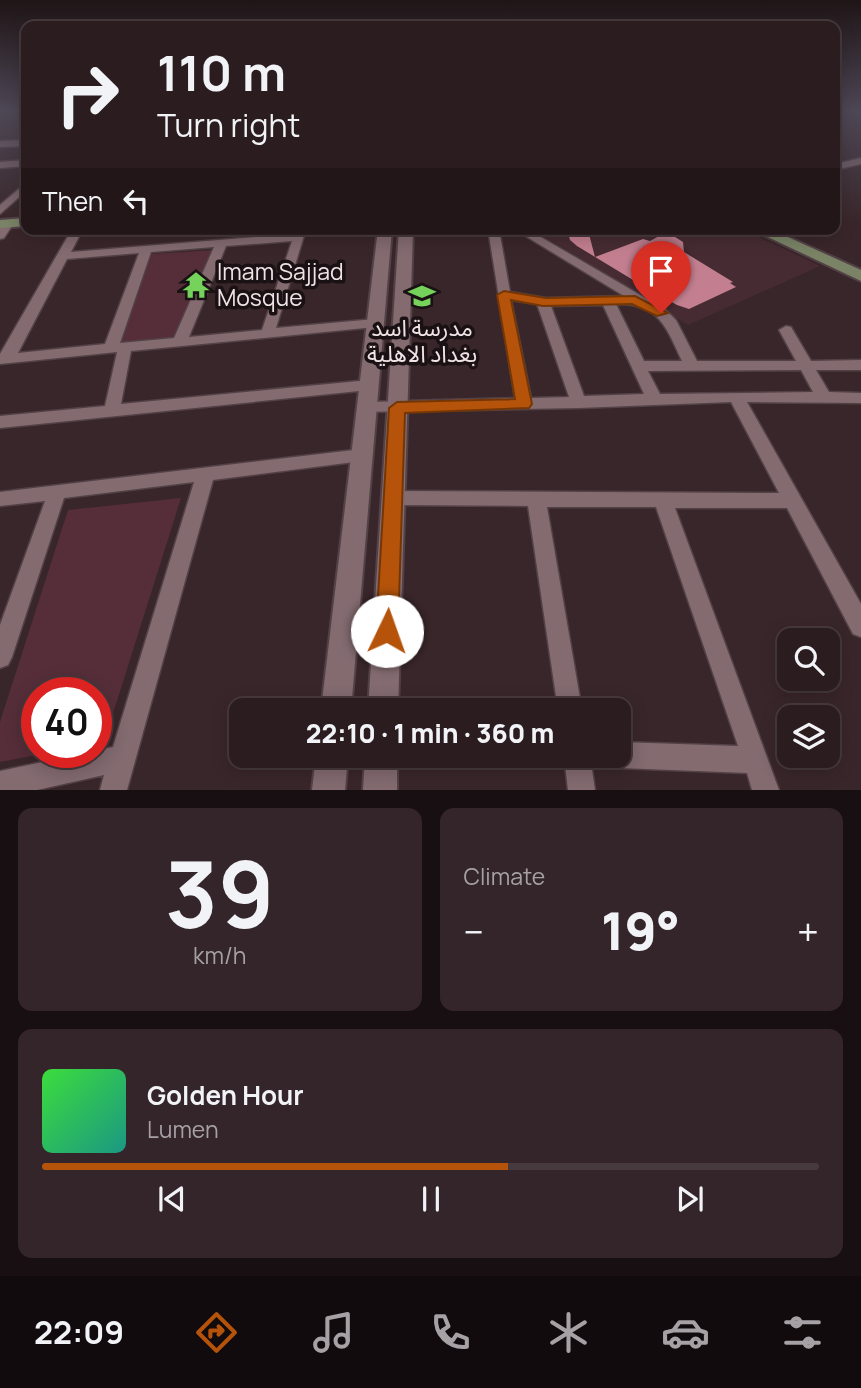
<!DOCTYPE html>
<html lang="en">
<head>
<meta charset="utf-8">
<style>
  body { margin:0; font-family:Manrope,"Noto Sans Arabic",sans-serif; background:#332529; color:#f1f3f6; height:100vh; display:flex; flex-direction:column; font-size:26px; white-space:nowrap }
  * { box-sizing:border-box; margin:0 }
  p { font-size:23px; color:#a6a1a5 }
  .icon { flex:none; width:38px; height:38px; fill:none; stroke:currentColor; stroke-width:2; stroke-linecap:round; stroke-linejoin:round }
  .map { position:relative; height:790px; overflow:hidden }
  .drawer { display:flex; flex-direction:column; gap:18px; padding:18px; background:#180f12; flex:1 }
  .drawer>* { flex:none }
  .banner { position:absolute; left:21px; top:21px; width:819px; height:214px; border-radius:14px; box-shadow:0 4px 18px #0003,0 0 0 2px #473a3e; background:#2b1c20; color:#f1f3f6; overflow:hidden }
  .fabs { position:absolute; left:777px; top:628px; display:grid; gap:14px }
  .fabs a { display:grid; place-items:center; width:63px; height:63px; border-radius:14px; background:#2b1c20; box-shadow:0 4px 18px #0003,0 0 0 2px #473a3e; font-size:35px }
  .speed { position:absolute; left:21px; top:677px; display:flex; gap:14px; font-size:35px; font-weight:700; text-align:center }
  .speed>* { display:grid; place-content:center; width:91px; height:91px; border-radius:50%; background:#2b1c20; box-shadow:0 4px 18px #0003,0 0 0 2px #473a3e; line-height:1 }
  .speed .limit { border:10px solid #d22; background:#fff; color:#111 }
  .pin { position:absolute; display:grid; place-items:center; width:60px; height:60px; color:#fff; margin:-72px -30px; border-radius:50% 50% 50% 0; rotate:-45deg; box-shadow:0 0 7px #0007 }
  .pin .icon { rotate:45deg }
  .me { position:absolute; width:77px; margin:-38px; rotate:3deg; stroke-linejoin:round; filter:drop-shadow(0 0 5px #0008) }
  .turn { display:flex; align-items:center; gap:24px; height:147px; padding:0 21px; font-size:32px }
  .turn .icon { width:91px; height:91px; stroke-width:2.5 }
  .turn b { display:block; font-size:49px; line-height:60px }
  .then { display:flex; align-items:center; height:66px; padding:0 21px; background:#0003; gap:14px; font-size:26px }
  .big { font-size:52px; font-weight:800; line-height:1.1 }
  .drawer .tile { flex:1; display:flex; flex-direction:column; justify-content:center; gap:10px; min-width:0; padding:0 24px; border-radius:14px; background:#332529 }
  .drawer .dial { align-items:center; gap:0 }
  .dial b { font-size:91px; line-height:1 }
  .song { display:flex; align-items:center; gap:21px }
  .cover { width:84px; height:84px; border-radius:10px; background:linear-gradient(135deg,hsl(120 70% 55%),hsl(170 70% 35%)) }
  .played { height:7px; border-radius:4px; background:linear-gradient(90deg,#b45309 60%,#473a3e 60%) }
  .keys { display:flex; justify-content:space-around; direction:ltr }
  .heat { display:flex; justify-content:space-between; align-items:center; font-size:38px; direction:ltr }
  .drawer .tiles { flex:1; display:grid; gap:18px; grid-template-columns:1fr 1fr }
  .tile:last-child { grid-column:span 2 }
  .trip { position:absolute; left:229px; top:698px; width:402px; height:70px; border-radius:14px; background:#2b1c20; box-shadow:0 4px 18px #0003,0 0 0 2px #473a3e; font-weight:800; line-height:70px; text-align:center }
  .menu { display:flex; height:112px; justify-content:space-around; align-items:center; background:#110b0d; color:#a6a1a5 }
  .menu .icon { width:49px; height:49px }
  .menu .active { color:#b45309 }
  .menu b { font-size:32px; color:#f1f3f6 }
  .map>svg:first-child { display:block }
  .built { fill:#462c32 }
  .green { fill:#552e39 }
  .building { fill:#c37f90 }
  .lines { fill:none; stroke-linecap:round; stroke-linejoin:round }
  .minor-casing { stroke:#524146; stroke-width:3 }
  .tertiary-casing { stroke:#524146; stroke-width:4 }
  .secondary-casing { stroke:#524146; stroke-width:4 }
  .minor { fill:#836b70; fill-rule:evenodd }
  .tertiary { fill:#836b70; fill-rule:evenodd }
  .secondary { fill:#7a8366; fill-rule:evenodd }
  .route { fill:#b45309; stroke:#753606; stroke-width:2 }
  .labels { text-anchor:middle; stroke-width:7; stroke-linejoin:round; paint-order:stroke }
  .poi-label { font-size:23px; fill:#f0e3e6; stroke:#1a1114; text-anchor:start }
</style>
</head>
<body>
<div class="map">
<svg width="861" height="790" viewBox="0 0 861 790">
  <rect width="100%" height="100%" fill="#39262a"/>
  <path class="built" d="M532,229h210l78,37 -132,59z"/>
  <path class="green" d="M213,250l-40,88 -53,5 32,-89z
    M181,498l-77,244 -8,1v-50h-59v59l10,1 -47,9v-40l68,-212z"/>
  <path class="building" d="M567,229l22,5 6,23 48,-18 7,2 11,-6h11l11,7 1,10 49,30 -3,1 6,4 -47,22 -12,-4 -39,-22 -61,-37 -7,-6z"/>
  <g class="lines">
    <defs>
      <path id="minor" d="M26,140v6l-26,1v-6z
        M861,158v6l-26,6v-6z
        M26,160v6l-26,2v-6z
        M26,183v8l-26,23v-9z
        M5,221l9,2 -10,15 -4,1v-11z
        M72,229h11l-12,23 223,-18 1,-5h11l-30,99 99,-9 7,4 -7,4 -244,24 -10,53 248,-24 8,5 -8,5 -369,38v-12l105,-10 12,-54 -117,12v-10zM292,241l-30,89 -73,7 37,-91zM214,247l-40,91 -54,5 31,-91zM139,253l-34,91 -87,9 49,-94z
        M488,229h11l11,63 36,6 78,-2 -110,-67h13l139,81 10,10 21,41h99l-17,-31 7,-4 5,1 20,34 50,-1v10h-45l13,22 32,1v10l-114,-1 114,202v33l-8,-3 -66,-126h-112l104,282h-27l-5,-17 -127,-5 -9,-4 -4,-8h13v-14l118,4 -82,-239h-109l35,203h-24l-30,-204 -135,-1 -7,-2 -2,-5 2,-5 7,-2 386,2 -48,-91 -152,6 -217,4 -2,-4 8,-6 147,-4zM511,300l26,4 32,93 -38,1zM616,304c43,-1 50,23 66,57h-38zM603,305l41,89 -60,2 -33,-90zM801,370l12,22 -153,2 -12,-23z
        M362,449l6,1 3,5 -3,5 -6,1 -149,19 -86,310h-27l4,-15 -67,15h-37v-19l113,-24 81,-265 -130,16 -52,159 -4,8 -8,3v-43l45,-124 -45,5v-14z
        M564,756h26l5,34h-27z"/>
      <path id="tertiary" d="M378,229h14l-41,481h-30z
        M399,229h14l-15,481h-30z
        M316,756h32l-3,34h-33z
        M365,756h32v34h-34z"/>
      <path id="secondary" d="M26,218v8l-26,2v-8z
        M751,229h19l91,41v11z"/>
    </defs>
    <use href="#minor" class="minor-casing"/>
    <use href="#tertiary" class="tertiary-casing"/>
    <use href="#secondary" class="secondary-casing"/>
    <use href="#minor" class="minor"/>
    <use href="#tertiary" class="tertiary"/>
    <use href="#secondary" class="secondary"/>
  </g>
  <linearGradient id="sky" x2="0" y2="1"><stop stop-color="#1f1517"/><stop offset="0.5" stop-color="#4e4755"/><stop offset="1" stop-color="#4e4755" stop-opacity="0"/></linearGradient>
  <rect width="861" height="223" fill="url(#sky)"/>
  <path class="route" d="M504,291l42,7 89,-2 33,17 -11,3 -25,-12 -89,2 -32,-6 21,104 -3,4 -124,5 -7,218 -3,7 -8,4 -8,-4 -3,-7 13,-223 8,-6 118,-3 -18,-104z"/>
  <defs>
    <symbol id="temple-bare" viewBox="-9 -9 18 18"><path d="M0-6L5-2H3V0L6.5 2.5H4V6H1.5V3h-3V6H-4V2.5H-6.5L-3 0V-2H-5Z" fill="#75d25b" stroke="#1a1114" stroke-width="2.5" paint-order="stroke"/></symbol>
    <symbol id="school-bare" viewBox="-9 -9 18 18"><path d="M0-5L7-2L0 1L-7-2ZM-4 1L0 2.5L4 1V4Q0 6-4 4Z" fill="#75d25b" stroke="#1a1114" stroke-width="2.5" paint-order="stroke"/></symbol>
  </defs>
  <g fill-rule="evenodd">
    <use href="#temple-bare" x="177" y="266" width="38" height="38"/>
    <use href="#school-bare" x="403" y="277" width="38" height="38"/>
  </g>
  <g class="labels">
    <g class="poi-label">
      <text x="217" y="280">Imam Sajjad<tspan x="217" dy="26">Mosque</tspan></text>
      <text x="422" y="336" text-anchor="middle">مدرسة اسد<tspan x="422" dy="26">بغداد الاهلية</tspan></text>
    </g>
  </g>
</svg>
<div class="fabs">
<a><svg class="icon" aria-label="search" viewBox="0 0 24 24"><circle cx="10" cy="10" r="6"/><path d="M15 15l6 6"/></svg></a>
<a><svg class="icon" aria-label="layers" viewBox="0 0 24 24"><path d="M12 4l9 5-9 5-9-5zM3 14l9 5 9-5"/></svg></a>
</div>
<div class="speed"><div class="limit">40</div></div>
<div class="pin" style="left:661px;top:313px;background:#d93025"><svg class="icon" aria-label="arrive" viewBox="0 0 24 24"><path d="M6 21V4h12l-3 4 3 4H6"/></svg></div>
<svg class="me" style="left:387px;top:631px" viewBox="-20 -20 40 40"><circle r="19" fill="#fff"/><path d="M0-13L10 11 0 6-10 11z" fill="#b45309"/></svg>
<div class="trip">22:10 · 1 min · 360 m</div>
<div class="banner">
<div class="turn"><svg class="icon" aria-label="right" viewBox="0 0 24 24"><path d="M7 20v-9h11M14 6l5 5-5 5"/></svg><div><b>110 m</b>Turn right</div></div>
<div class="then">Then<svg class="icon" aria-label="left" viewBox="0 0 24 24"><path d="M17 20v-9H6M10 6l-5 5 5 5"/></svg></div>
</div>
</div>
<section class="drawer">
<div class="tiles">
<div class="tile dial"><b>39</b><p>km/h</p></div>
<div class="tile"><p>Climate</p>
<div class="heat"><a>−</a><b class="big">19°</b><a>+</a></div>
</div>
<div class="tile">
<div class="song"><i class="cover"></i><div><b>Golden Hour</b><p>Lumen</p></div></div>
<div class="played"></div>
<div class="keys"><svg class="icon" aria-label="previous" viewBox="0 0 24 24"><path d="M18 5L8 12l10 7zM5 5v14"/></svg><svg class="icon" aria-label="pause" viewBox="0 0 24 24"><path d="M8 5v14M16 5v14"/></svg><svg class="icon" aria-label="next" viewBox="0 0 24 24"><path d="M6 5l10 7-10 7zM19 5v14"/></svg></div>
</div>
</div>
</section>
<nav class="menu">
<b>22:09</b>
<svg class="icon active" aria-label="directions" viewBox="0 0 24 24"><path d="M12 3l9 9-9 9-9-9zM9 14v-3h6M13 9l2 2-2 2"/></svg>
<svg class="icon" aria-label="music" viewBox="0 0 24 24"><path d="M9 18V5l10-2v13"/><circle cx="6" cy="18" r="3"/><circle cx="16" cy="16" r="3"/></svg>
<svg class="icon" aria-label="phone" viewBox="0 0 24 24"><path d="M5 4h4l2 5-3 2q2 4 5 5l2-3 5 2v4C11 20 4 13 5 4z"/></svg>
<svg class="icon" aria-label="climate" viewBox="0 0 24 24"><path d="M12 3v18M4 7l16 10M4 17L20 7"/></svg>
<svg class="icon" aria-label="car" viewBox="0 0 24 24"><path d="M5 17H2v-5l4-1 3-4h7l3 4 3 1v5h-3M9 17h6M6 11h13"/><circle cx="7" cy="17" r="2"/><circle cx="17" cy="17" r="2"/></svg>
<svg class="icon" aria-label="filters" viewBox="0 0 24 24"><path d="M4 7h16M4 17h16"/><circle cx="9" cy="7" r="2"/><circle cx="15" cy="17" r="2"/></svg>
</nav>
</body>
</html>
